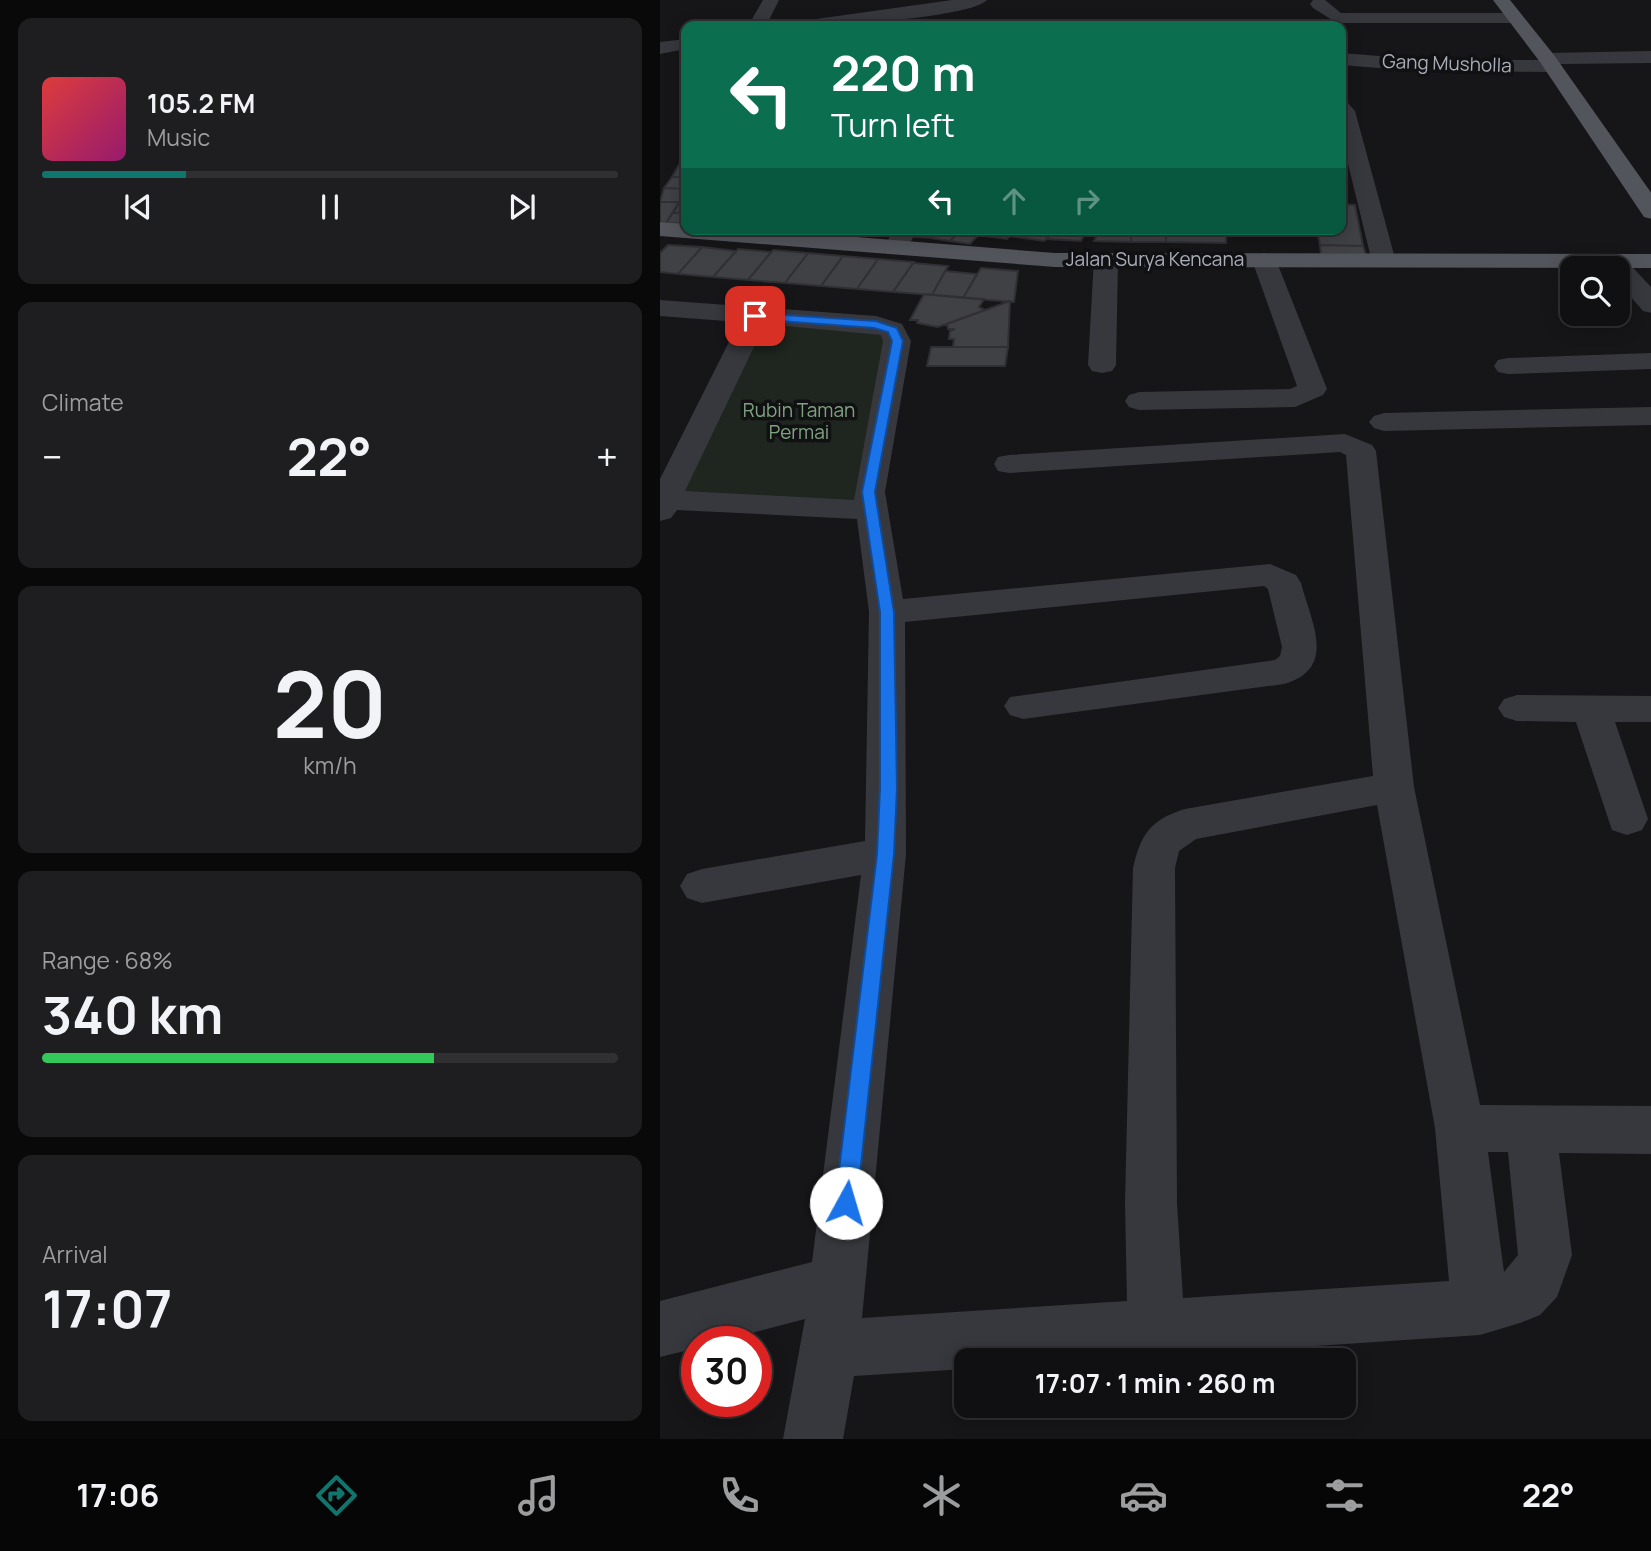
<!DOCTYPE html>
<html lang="en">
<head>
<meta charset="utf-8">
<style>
  body { margin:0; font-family:Manrope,sans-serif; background:#1e1e20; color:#f1f3f6; height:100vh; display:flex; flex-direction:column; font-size:26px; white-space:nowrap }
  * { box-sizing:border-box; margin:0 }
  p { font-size:23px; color:#9c9d9f }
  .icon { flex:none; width:38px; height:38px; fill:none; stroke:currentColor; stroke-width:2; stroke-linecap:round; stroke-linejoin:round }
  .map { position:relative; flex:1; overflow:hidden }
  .sheet { display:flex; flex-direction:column; gap:18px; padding:18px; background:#09090a; width:660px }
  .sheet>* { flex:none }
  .banner { position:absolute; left:21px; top:21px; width:665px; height:214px; border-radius:14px; box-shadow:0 4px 18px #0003,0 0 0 2px #303032; background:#0b6e4f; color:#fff; overflow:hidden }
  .buttons { position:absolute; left:900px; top:256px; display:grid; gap:14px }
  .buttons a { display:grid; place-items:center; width:70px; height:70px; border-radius:14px; background:#101012; box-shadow:0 4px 18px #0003,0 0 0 2px #303032; font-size:35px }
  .speed { position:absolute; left:21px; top:1326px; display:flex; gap:14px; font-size:35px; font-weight:700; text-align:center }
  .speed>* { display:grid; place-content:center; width:91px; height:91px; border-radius:50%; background:#101012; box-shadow:0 4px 18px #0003,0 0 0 2px #303032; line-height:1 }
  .speed .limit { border:10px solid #d22; background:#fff; color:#111 }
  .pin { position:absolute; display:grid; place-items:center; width:60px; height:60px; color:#fff; margin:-30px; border-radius:14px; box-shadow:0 4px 10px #0006 }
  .me { position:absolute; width:77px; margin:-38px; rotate:6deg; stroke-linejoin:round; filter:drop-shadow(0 0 5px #0008) }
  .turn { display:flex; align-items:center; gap:24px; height:147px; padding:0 35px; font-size:32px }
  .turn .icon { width:91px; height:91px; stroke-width:2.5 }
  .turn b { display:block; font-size:49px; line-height:60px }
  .lanes { display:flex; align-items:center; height:66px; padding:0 35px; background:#0003; justify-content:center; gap:35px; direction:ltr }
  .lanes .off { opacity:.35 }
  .big { font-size:52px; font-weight:700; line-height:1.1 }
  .sheet .card { flex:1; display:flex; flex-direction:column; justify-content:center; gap:10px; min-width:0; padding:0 24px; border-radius:14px; background:#1e1e20 }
  .sheet .dial { align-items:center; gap:0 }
  .dial b { font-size:91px; line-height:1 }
  .song { display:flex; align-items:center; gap:21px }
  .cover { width:84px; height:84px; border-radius:10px; background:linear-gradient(135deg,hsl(0 70% 55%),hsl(320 70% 35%)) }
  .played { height:7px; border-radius:4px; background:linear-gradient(90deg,#0f766e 25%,#303032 25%) }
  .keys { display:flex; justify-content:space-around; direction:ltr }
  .heat { display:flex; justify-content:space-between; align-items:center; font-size:38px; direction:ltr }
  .charge { height:10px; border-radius:5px; background:linear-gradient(90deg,#34c759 68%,#303032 0) }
  .trip { position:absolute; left:294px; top:1348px; width:402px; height:70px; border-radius:14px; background:#101012; box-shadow:0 4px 18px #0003,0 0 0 2px #303032; font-weight:700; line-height:70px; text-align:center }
  .tab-bar { display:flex; height:112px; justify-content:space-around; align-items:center; background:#060607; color:#9c9d9f }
  .tab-bar .icon { width:49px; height:49px }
  .tab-bar .selected { color:#0f766e }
  .tab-bar b { font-size:32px; color:#f1f3f6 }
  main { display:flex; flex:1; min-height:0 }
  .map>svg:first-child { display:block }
  .green { fill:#1e261f }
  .building { fill:#404145; stroke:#303034; stroke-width:2 }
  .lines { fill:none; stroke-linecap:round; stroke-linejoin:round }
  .minor { fill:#37383d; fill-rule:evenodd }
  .major { fill:#53555c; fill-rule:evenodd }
  .route { fill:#1a73e8; stroke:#114b97; stroke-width:2 }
  .labels { text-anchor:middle; stroke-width:7; stroke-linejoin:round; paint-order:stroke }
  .far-street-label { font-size:19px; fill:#a8adb8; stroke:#111113 }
  .far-park-label { font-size:19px; fill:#7fa381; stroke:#111113 }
</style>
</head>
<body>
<main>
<section class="sheet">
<div class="card">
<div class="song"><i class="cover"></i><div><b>105.2 FM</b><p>Music</p></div></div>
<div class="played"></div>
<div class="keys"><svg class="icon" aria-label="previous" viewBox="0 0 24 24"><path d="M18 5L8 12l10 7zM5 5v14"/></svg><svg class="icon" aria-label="pause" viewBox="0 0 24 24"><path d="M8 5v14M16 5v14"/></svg><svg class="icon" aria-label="next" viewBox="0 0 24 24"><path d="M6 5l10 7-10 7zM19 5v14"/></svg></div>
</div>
<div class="card"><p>Climate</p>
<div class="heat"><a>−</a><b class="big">22°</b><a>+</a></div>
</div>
<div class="card dial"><b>20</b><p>km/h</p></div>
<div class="card"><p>Range · 68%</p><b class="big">340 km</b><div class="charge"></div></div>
<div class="card"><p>Arrival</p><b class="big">17:07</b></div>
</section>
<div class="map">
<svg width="992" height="1439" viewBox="0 0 992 1439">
  <rect width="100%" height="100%" fill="#161618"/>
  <path class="green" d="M95,316l138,14 -23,180 -205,-10z"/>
  <path class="building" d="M24,156l2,21h-14z
    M12,177h14v12l-22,-1z
    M4,188l22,1v2l-7,11h-19z
    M26,192v20l-13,1z
    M0,202h19l-13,21 -6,-1z
    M681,204l14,1 8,41 -43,-1 -3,-16h24z
    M26,212v12l-20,-1 7,-10z
    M115,229h63l-2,5z
    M178,229h23l-2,8 -24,-1z
    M249,229h30l-8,9 -25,-2z
    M279,229h23l-12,12 -19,-3z
    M302,229h22l-14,15 -20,-3z
    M324,229h33l-10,10 -29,-4z
    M357,229h39l-12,12 -34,-5z
    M396,229h31l-6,12 -34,-2z
    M440,229h31v13l-37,-1z
    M471,229h35v13h-35z
    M506,229h60v14l-60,-1z
    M8,245l34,2 -24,27 -18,-2v-19z
    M660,245l43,1 3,9 -45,-1z
    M42,247l34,4 -23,26 -35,-3z
    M78,249l33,3 -23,28 -35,-3z
    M113,250l35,3 -23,30 -37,-3z
    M148,253l35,3 -22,30 -36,-3z
    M183,256l35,3 -21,30 -36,-3z
    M218,259l36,3 -21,30 -36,-3z
    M253,263l35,3 -16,29 -39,-3z
    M321,268l37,3 -4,31 -51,-4z
    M285,271l32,3 -14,24 -31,-3z
    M264,294l60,5 -5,8 6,3 -47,17 -21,-4 1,-3h-8z
    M350,301l-2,46h-55l1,-8h-5l1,-8 5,-2h-7l-1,-5z
    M271,347h77l-3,19h-78z"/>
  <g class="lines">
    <path class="minor" d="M103,0h16l-13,26h-18z
      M292,0h35c-16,18 -164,27 -194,26l9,-5z
      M653,0h12l16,13h173l9,5 -9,5h-177l-24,-15 -3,-4z
      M26,39v10l-26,5v-12z
      M992,51v12l-92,1 -1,6 -7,2 -135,-1 -76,-6v-12l76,6 121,1 2,-5 7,-2z
      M681,101l7,2 7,8 41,151 -3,5h-18l-3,-5 -31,-127z
      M233,229h24l-12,25h-18l-3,-5z
      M446,252l9,2 3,5 -2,106 -4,6 -10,2 -10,-2 -4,-6 6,-106 3,-5z
      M604,253l9,2 3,5 51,129 -4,6 -28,12 -156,3 -10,-3 -4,-6 4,-6 10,-3 151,-3 7,-3 -45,-126 3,-5z
      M954,255l9,2 29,31v25l-9,-2 -26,-30v-13h-11l-4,-6 3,-5z
      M0,300l216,16 26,8 9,17 -26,151 18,107 367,-35 26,11 5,8c10,39 37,85 -17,101l-261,35 -13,-4 -6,-9 6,-9 265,-37 5,-4 2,-9 -14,-58 -4,-3 -359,36 1,232 -44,464 265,-17 -2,-98 8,-335c8,-34 17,-48 52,-59l188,-33 -27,-321 -6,-3 -331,21 -11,-2 -4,-7 4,-7 11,-2 336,-21 27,11 4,6 38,336 66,318 172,1v48l-93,-1 13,102 -15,42 -17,18 -20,8 -40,12 -377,25h-137v9l-112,7 -11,63h-60l22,-120 -88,23h-20v6l-37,9v-56l152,-39 49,-387 -159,28 -15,-5 -7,-12 7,-12 15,-5 163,-28 4,-229 -12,-93 -180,-9 -6,8 -11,3v-42l79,-157 -79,-6zM105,324l116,11 2,6 -29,159 -169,-9zM717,805l58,323 14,153 -266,17 -6,-95 -2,-335 4,-17 17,-12zM828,1152h20l10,103 -14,17z
      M992,353v16l-144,5 -10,-2 -4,-6 4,-6 10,-2z
      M992,407v18l-268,6 -10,-3 -5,-6 5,-6 10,-3z
      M857,695l135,1v26h-37l33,97 -6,11 -15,5 -15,-5 -36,-108 -59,-1 -13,-4 -6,-9 6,-9z"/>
    <path class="major" d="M833,0h17l44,55 98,139v25l-8,-2 -104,-155z
      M0,222l26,2v5h69l300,24 597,1v14l-597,-1 -395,-31z"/>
  </g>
  <path class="route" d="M95,313l121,8 21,7 6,13 -28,151 19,120 3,176 -3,66 -37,349 -3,7 -8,4 -7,-4 -4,-7 42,-349 3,-66v-176l-18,-120 30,-151 -4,-9 -14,-4 -123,-9v-5z"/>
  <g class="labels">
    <g class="far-street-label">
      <text transform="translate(787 63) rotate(2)" y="7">Gang Musholla</text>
      <text x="495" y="266">Jalan Surya Kencana</text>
    </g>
    <g class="far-park-label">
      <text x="139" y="417">Rubin Taman<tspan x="139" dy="22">Permai</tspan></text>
    </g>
  </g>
</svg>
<div class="buttons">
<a><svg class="icon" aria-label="search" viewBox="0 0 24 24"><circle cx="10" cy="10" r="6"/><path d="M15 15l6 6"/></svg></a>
</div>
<div class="speed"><div class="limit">30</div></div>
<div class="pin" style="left:95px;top:316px;background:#d93025"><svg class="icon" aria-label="arrive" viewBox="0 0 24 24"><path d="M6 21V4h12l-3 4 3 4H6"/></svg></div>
<svg class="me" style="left:186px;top:1203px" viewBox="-20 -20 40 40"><circle r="19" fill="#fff"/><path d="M0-13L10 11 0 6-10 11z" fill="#1a73e8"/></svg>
<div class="trip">17:07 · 1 min · 260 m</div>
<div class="banner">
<div class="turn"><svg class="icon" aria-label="left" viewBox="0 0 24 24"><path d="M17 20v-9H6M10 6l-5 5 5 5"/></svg><div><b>220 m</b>Turn left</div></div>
<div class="lanes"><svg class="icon" aria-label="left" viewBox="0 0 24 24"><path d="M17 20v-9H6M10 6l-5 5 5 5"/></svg><svg class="icon off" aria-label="ahead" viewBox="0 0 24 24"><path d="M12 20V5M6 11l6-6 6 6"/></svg><svg class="icon off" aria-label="right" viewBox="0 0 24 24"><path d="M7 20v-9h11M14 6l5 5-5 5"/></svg></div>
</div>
</div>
</main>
<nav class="tab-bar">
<b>17:06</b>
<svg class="icon selected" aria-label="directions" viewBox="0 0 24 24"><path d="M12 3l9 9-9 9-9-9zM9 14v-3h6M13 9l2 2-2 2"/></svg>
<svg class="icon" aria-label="music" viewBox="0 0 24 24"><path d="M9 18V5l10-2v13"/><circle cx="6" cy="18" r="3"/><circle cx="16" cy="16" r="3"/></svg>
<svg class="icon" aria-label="phone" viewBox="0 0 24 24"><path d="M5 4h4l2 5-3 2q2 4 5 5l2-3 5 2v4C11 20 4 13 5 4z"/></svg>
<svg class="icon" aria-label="climate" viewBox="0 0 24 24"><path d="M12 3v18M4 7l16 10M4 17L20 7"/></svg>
<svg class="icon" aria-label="car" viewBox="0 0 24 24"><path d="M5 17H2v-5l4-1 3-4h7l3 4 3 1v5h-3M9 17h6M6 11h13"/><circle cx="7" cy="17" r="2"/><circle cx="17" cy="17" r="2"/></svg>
<svg class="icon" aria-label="filters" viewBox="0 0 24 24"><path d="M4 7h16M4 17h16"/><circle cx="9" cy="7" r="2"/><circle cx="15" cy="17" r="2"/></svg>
<b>22°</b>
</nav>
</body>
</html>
